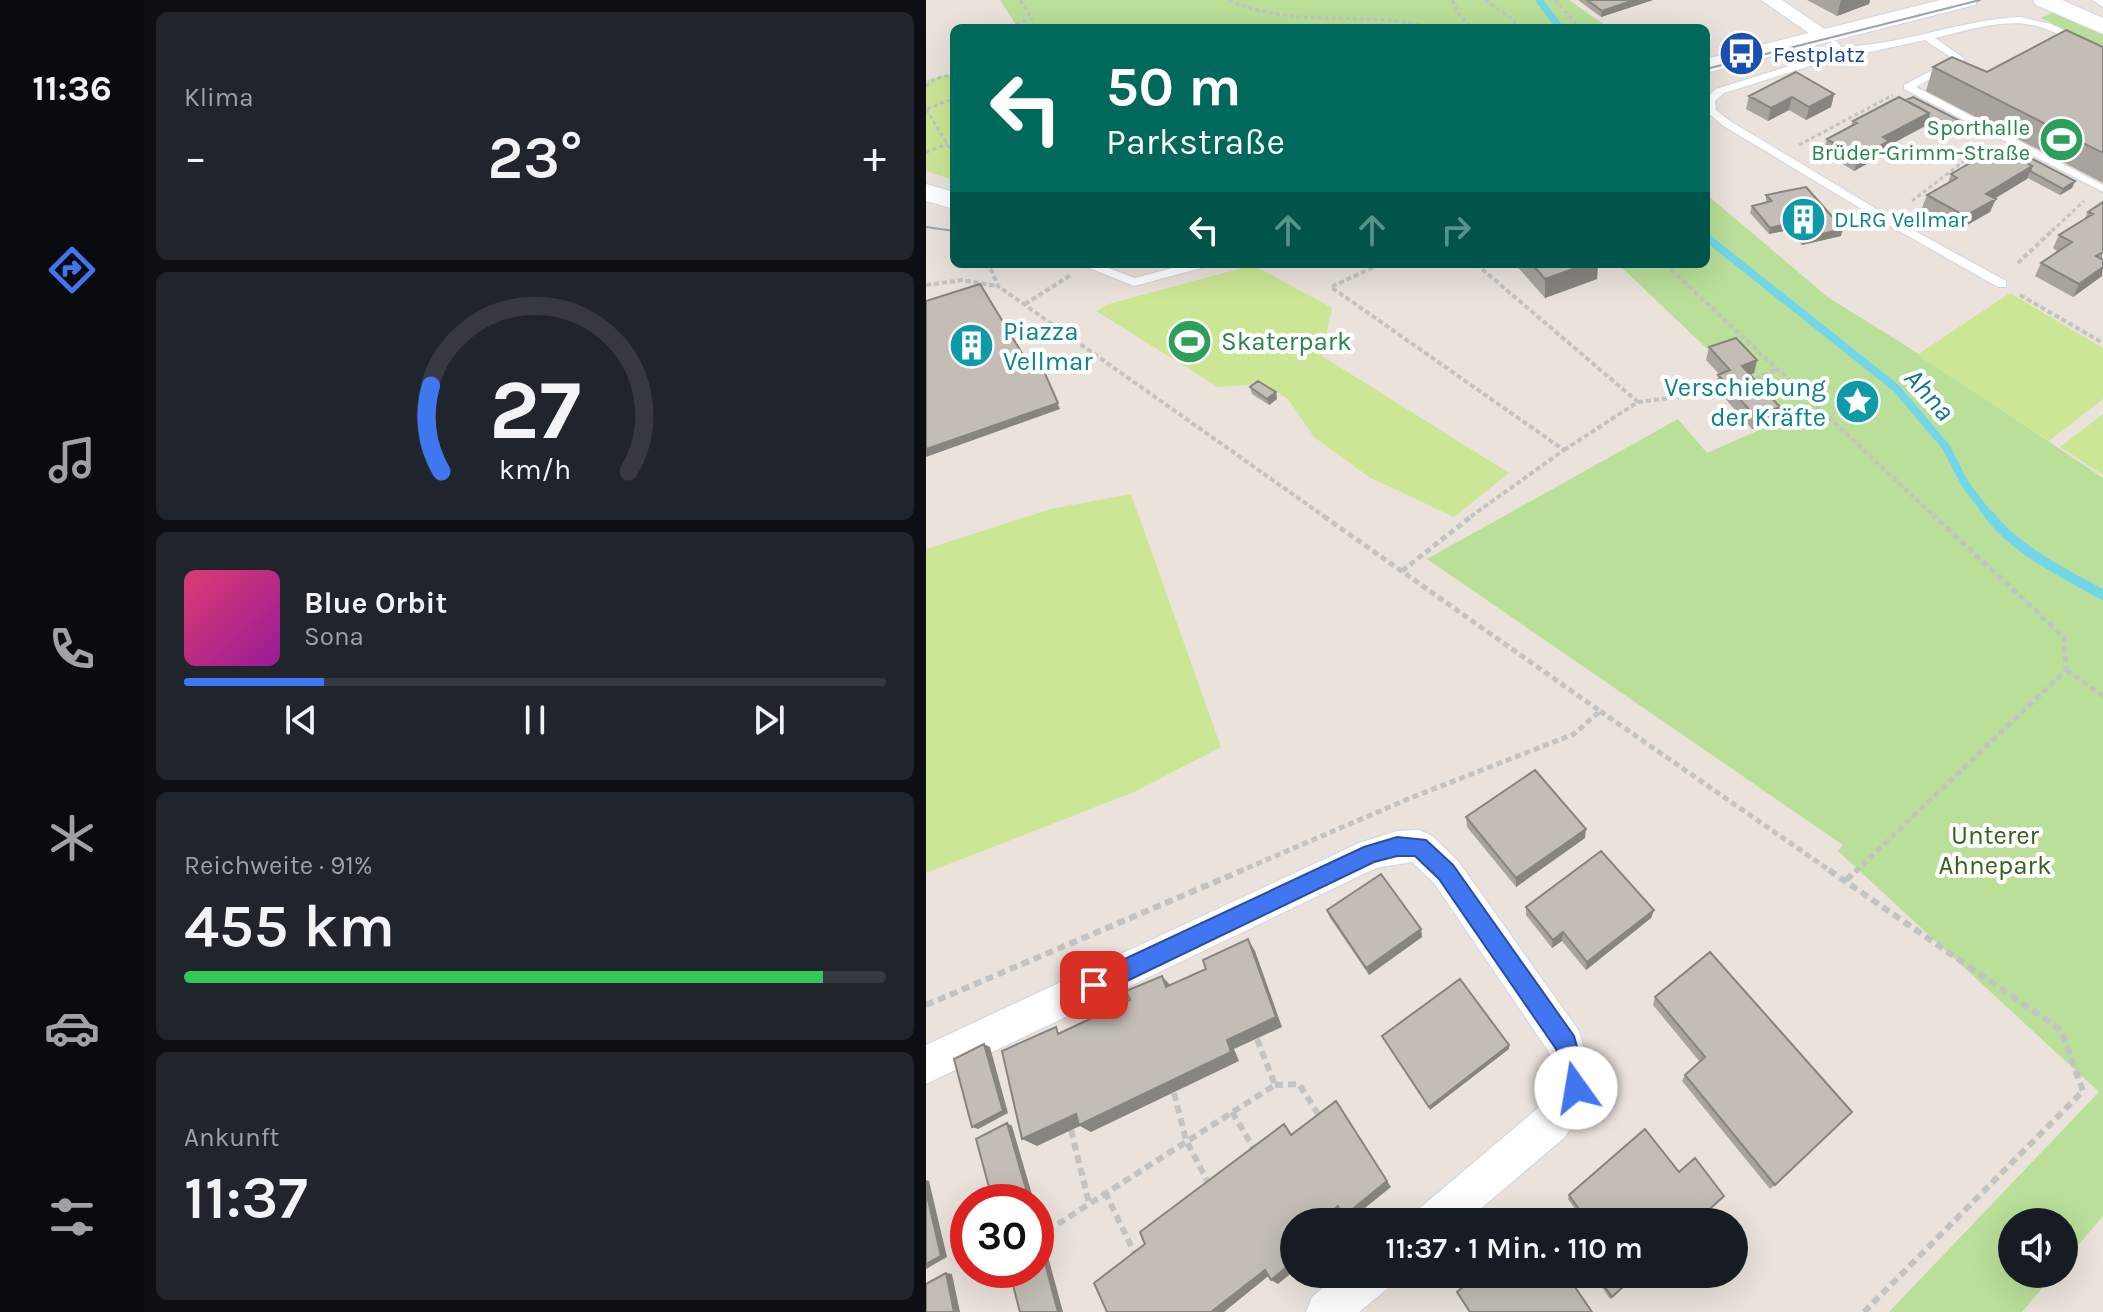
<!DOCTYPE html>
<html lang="de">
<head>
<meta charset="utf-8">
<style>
  body { margin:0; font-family:Karla,sans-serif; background:#20242c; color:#f1f3f6; height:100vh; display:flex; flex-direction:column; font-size:30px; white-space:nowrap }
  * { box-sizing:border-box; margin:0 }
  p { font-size:26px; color:#9ea1a6 }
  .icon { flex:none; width:44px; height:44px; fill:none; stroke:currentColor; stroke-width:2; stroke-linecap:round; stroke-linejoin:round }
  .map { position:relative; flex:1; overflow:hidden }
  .sheet { display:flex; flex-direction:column; gap:12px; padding:12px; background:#0d0f14; width:782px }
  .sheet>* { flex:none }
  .banner { position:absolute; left:24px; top:24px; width:760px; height:244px; border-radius:12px; box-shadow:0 8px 32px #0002; background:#00695c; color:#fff; overflow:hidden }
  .fabs { position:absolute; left:1072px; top:1208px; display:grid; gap:16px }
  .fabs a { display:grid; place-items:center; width:80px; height:80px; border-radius:50%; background:#171b24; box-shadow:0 8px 32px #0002; font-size:40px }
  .speed { position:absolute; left:24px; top:1184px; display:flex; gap:16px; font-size:40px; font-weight:700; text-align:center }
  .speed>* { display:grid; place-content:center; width:104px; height:104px; border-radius:50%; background:#171b24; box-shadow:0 8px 32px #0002; line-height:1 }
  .speed .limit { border:12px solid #d22; background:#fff; color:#111 }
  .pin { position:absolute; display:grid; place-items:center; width:68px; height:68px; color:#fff; margin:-34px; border-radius:16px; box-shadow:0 4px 12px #0006 }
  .me { position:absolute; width:88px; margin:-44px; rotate:347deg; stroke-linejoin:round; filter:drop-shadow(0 0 6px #0008) }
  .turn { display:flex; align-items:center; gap:28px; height:168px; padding:0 24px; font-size:36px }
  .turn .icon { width:104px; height:104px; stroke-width:2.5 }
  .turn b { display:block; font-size:56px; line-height:68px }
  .lanes { display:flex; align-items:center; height:76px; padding:0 24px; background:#0003; justify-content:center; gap:40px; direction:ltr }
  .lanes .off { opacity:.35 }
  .big { font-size:60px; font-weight:600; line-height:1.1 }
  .sheet .card { flex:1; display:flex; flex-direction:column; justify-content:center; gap:12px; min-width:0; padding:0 28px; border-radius:12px; background:#20242c }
  .sheet .dial { align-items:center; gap:0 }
  .dial svg { height:208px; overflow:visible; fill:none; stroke:#363941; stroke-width:7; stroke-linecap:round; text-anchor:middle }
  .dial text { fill:#f1f3f6; stroke:none }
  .song { display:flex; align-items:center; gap:24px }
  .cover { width:96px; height:96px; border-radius:12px; background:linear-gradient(135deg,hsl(340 70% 55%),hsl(300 70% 35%)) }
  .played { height:8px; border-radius:4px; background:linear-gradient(90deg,#4176f1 20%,#363941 20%) }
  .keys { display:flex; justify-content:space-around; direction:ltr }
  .heat { display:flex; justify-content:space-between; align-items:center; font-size:44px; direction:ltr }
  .charge { height:12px; border-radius:6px; background:linear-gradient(90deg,#34c759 91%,#363941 0) }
  .trip { position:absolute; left:354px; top:1208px; width:468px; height:80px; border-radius:40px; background:#171b24; box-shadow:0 8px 32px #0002; font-weight:600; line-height:80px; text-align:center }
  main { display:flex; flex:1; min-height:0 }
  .menu { display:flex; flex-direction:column; width:144px; justify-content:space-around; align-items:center; background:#090b0e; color:#9ea1a6 }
  .menu .icon { width:56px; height:56px }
  .menu .selected { color:#4176f1 }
  .menu b { font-size:36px; color:#f1f3f6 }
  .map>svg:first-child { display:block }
  .green { fill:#b9df99 }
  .pitch { fill:#cde695 }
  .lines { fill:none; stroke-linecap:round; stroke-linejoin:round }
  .stream-far2 { stroke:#72d6e9; stroke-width:7 }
  .stream-far1 { stroke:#72d6e9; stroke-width:8 }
  .stream { stroke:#72d6e9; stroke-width:10 }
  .service-casing { stroke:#d0d5e1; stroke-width:2 }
  .minor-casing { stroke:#d0d5e1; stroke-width:2 }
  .tertiary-casing { stroke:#d0d5e1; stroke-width:2 }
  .path-far3 { stroke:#c3c3c3; stroke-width:3; stroke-dasharray:4 3; stroke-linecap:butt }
  .path-far2 { stroke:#c3c3c3; stroke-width:4; stroke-dasharray:5 3; stroke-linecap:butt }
  .path-far1 { stroke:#c3c3c3; stroke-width:5; stroke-dasharray:6 4; stroke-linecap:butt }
  .path { stroke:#c3c3c3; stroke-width:6; stroke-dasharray:8 5; stroke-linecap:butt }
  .service { fill:#fff; fill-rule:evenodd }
  .minor { fill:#fff; fill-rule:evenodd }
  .tertiary { fill:#fff; fill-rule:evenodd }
  .tram { stroke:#9ea3b2; stroke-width:2 }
  .wall { fill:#a8a39d }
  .shaded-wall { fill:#88847f }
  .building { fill:#c3bdb6; stroke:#88847f; stroke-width:2 }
  .route { fill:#4176f1; stroke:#2a4d9d; stroke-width:2 }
  .labels { text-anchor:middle; stroke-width:8; stroke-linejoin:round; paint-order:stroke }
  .far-transit-label { font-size:22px; fill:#164399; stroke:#fff; text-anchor:start }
  .far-leisure-label { font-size:22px; fill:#27864d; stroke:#fff; text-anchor:end }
  .far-culture-label { font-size:22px; fill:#0d838f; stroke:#fff; text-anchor:start }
  .culture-label { font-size:26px; fill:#0d838f; stroke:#fff; text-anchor:start }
  .leisure-label { font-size:26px; fill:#27864d; stroke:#fff; text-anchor:start }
  .park-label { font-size:26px; fill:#33621d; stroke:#fff }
  .water-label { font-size:28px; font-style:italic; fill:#137592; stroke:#fff }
</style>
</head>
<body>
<main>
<nav class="menu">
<b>11:36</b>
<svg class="icon selected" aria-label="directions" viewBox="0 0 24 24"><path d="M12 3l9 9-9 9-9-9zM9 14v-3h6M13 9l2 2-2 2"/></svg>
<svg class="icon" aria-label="music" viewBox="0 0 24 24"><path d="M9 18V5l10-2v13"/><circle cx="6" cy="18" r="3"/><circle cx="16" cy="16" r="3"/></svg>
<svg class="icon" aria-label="phone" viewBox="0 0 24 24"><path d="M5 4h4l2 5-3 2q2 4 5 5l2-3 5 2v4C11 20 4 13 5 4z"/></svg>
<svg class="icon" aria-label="climate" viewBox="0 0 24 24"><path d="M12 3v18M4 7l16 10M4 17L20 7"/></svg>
<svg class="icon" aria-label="car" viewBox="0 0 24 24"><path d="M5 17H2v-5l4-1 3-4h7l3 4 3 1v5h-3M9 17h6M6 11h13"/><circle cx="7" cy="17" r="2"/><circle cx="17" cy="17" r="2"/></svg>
<svg class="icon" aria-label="filters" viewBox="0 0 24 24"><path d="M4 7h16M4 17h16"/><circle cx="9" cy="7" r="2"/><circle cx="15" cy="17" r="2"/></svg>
</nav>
<section class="sheet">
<div class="card"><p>Klima</p>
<div class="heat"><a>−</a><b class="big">23°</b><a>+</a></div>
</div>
<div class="card dial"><svg viewBox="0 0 100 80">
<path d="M14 69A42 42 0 1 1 86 69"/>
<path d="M14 69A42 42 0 0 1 10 36" stroke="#4176f1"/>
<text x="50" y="56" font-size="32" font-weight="700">27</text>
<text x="50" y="72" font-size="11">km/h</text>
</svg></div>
<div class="card">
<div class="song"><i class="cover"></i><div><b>Blue Orbit</b><p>Sona</p></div></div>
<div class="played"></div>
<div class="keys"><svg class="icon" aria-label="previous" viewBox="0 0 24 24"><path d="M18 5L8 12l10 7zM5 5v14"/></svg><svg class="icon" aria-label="pause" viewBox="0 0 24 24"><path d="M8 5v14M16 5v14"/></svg><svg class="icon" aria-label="next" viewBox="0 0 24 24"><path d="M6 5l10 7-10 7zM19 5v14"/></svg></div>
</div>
<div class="card"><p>Reichweite · 91%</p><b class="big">455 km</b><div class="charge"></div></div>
<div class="card"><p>Ankunft</p><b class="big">11:37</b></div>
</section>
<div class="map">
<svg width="1177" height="1312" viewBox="0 0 1177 1312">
  <rect width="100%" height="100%" fill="#eae2db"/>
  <path class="green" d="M74,0h569l40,28h-591z
    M1130,11l47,21v16l-62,-30z
    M780,194l123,104 79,49 195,131v738l-39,46v-40h-52v52h42l-32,38h-133l210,-220 -261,-241 5,-6 -416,-286 251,-140 29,34 75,-33 -164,-156h88z"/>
  <path class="pitch" d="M28,73v107l-28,-9v-91z
    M327,265l79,43 -10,48 187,117 -55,44 -85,-40 -55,-40 -26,-38 -24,-15 -46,3 -122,-76 13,-7z
    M1084,293l93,55v51l-54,42 -132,-86z
    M1177,414v61l-43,-28z
    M205,494l90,253 -87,45 -208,81v-324l125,-40z"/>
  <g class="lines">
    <path class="stream-far2" d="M613,0l21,28"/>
    <path class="stream-far1" d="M780,237l190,151 50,59 19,37 25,33"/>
    <path class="stream" d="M1063,515c28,36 75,58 114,80"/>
    <defs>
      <path id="service" d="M1166,0h11v7z
        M1094,17l31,7 52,25v7c-20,-7 -37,-20 -57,-27 -36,-14 -75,1 -111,9l30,21 -49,28 187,98v7l-199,-103v-4l49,-26 -28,-19 -55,12 -30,1 -14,8 -102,32 -9,8 1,9 14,11 163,98 113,62v6h-8l-113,-64 -163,-98 -16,-14v-13l10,-9 102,-32 14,-8 -1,-8h6l4,6c61,-2 118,-27 179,-30z
        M153,264h18l38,14 52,-14h20l-2,3 -71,19z"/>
      <path id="minor" d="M835,0h21l53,36 -2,4h-14z
        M493,830l12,5 27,26 121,170 16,57 -30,49 -100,85h-51l6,-14 117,-99 19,-25 -7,-32 -115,-169 -22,-21 -36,6 -450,216v-39l433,-202 38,-12z
        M414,1274h53l-6,15 -28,23h-53l6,-15z"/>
      <path id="tertiary" d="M1014,0h38l-3,5 -269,68v-14z
        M1107,0h29l41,18v16l-67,-29z
        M0,184l28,8v17l-28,-8z"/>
    </defs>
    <use href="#service" class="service-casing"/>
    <use href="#minor" class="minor-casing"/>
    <use href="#tertiary" class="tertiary-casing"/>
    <path class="path-far3" d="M303,0c66,30 136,9 204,28
      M526,0l8,16 13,12
      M559,0l27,19 7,9
      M629,0l25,28
      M83,26l23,-7 -12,-19
      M0,86l9,-7 19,-5
      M0,109l28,46
      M1,109l27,-11
      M873,145l94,-50
      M0,152l21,-8
      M986,201l70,-54
      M1126,231l32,-30"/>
    <path class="path-far2" d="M1092,263l36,-34
      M58,264l8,7 6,15 327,231
      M454,264l-49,23 233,163 -94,67
      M550,264l162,138 -74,48
      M739,264l270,253
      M0,285l36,-5 35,6
      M1094,295l83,48
      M99,304l46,-29
      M823,382l29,-13
      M712,402l82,-10"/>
    <path class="path-far1" d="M476,571l71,-56
      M1140,670l37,26
      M674,711l232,161
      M312,872l170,-73 166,-65 26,-23 -278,-196
      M929,872l211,-202 -2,-33 -131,-122"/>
    <path class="path" d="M903,870l232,160 22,61 -219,221
      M920,880l11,-10
      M0,1005l317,-135
      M349,1085l24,-1 21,33
      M248,1093l12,47 24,46
      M306,1112l24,40
      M145,1130l18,73
      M179,1192l31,64
      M110,1238l239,-153 -18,-46
      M54,1275l7,-5"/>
    <use href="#service" class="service"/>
    <use href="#minor" class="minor"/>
    <use href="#tertiary" class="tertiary"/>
    <path class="tram" d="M780,69l274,-69
      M0,227l28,4"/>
  </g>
  <path class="wall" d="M652,0h75l-52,17z
    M881,0h63l-1,4 -32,12z
    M1177,47v136l-177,-92 7,-24 54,5z
    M908,94l-3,13 -25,13 -17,-10 -21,11 -22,-12 3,-13z
    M973,97l62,33 -11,6 -25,-13v3l-37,20 -3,8 -31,17 -31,-19 4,-13 24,-13 2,-5z
    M1087,155l62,26 -3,7 -12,7 -32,-17 -33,20 -5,14 -30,17 -38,-21 5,-13 21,-12 3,-9z
    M840,195l75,41 -39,9 -13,-15 -20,4 -19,-21 2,-7 14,-3z
    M1177,202l-1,74 -29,21 -38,-21 6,-13 17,-11 -5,-4 6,-13 25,-15 4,-8z
    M589,264h83l-1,15 -52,19z
    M783,347l48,13 -3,13 -4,2 30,32 -4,13 -24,9 -37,-42 4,-13 -13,-14z
    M324,387l26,5 1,7 -8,6 -17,-11z
    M540,817l119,21 -69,49 -49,-60z
    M600,907l128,3 -3,8 -65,52 -24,-29 -10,7 -26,-33z
    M401,910l94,19 1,8 -53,38 -39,-57z
    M784,952l65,233 -5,4 -88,-108 3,-6 15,-13 -47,-57 2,-8z
    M643,1195l126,27h-111l-16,-23z
    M667,1274h44l-27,25z"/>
  <path class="shaded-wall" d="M708,0h19l-52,17 1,-6z
    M915,0h29l-1,4 -32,12z
    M908,94l-3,13 -25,13 3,-13z
    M866,97l-3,13 -21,11 3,-13z
    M1003,113l-4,13 -37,20 -3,8 -31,17 4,-13 25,-21z
    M1038,123l-3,7 -11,6 2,-6z
    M1106,166l-5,13 -46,28 5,-13z
    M1149,181l-3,7 -12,7 3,-6z
    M1070,199l-6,13 -30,17 5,-13z
    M865,223l-2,7 -20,4 1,-6z
    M917,229l-2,7 -39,9 2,-7z
    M661,264h11l-1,15 -52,19v-19z
    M1177,267l-1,9 -29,21 6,-13z
    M831,360l-3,13 -15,6 3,-13z
    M117,369l17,40 -134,48v-8z
    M350,392l1,7 -8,6 -2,-6z
    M854,407l-4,13 -24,9 3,-13z
    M660,829l-1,9 -69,49v-9z
    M728,910l-3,8 -65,52 1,-8z
    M495,929l1,8 -53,38 -3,-7z
    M637,932l-1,9 -10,7 1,-8z
    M322,939l7,12 27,76 -48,22 5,12 -148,71 -11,-6 -43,20 -15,-7 205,-99z
    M236,976l10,11h-6z
    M58,1044l6,3 18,66 -30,16 -6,-2z
    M583,1045v4l-79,61 -1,-3z
    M81,1123l5,3 21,72 -8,4h-9z
    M0,1180l3,1 18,76 -21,12z
    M461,1181l4,6 -42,34 -5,-5z
    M412,1206l5,5 -13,11h-12z
    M112,1237l5,1 20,74h-5z
    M368,1261v10l-16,13 -7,-4z
    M339,1270l7,3 -48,39h-13z
    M20,1273l6,1 8,38h-6z"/>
  <path class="building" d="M661,0h47l-32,11z
    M1140,30l37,17v106l-170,-86 19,-10 35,15z
    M870,72l38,22 -25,13 -17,-10 -21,11 -22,-12z
    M973,97l30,16 -46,24 6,4 -31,17 -31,-19 30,-16 -4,-2z
    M987,97l51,26 -12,7 -24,-13 1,-4 -23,-13z
    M1072,147l34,19 -46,28 10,5 -31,17 -38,-21 30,-17 -6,-4z
    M1093,152l56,29 -12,8 -33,-18 2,-5 -19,-11z
    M880,187l37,42 -39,9 -13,-15 -21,5 -18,-22 20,-5 -6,-6z
    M1177,202v50l-7,4 7,4v7l-24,17 -38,-21 31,-21 -13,-7 34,-21 -5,-2z
    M606,264h55l-42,15z
    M54,284l54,89 9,-4 15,34 -132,46v-148z
    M810,338l21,22 -15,6 38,41 -25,9 -37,-41 12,-5 -21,-23z
    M332,381l18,11 -9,7 -17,-12z
    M609,770l51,59 -70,49 -50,-61z
    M675,851l53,59 -67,52 -24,-30 -10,8 -27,-33z
    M455,874l40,55 -55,39 -39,-58z
    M322,939l28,78 -49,23 4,12 -152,73 -3,-11 -54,25 -20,-88 54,-24 2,7 72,-34 -4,-9 36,-15 4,11 40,-18 -3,-9z
    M784,952l142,160 -77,73 -90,-110 20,-18 -50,-60z
    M534,979l49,66 -80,62 -47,-71z
    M58,1044l19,67 -31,16 -18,-68z
    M410,1101l51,80 -43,35 -6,-10 -20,16h-24v39l-23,19 -6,-10 -54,42h-104l-13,-29 51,-39 -5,-12 144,-108 7,11z
    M81,1123l21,73 -12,6h-23l-17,-63z
    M719,1129l34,43 16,-14 29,38 -29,26h-107l-19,-27z
    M0,1191l15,65 -15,8z
    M112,1237l20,75h-38l-11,-42h27v-32z
    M20,1273l8,39h-28v-28z
    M552,1274h88l26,38h-122l-13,-20z
    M670,1274h41l-25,23z"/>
  <path class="route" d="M471,837l29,3 27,25 121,171 14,52 -4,8 -8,4 -8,-4 -12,-47 -117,-170 -24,-23h-18l-23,6 -272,131 -8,3 -8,-3 -3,-8 3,-8 278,-130z"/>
  <defs>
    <symbol id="bus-disc" viewBox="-11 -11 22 22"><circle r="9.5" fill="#1a4fb4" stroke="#fff"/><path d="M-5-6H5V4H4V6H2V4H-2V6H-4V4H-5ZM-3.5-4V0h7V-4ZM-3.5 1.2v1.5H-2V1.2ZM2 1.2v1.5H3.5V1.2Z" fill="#fff"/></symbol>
    <symbol id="stadium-disc" viewBox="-11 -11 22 22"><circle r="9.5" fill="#2e9e5b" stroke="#fff"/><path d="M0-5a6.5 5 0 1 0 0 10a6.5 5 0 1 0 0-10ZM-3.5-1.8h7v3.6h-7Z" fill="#fff"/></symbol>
    <symbol id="building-disc" viewBox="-11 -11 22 22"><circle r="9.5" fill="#0f9aa8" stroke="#fff"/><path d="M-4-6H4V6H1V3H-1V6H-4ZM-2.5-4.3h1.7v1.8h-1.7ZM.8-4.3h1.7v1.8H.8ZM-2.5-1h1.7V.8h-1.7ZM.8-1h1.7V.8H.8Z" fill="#fff"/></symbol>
    <symbol id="sight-disc" viewBox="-11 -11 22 22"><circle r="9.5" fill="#0f9aa8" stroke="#fff"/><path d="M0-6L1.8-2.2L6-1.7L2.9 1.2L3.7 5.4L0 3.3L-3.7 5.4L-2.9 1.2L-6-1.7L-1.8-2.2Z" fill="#fff"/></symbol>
  </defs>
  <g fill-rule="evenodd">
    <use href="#bus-disc" x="790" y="28" width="51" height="51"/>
    <use href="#stadium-disc" x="1110" y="114" width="51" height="51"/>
    <use href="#building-disc" x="852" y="194" width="51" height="51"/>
    <use href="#stadium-disc" x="238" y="316" width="51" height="51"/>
    <use href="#building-disc" x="20" y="320" width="51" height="51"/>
    <use href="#sight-disc" x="906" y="376" width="51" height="51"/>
  </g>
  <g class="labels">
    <g class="far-transit-label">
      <text x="847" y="62">Festplatz</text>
    </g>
    <g class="far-leisure-label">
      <text x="1104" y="135">Sporthalle<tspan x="1104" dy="25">Brüder-Grimm-Straße</tspan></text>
    </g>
    <g class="far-culture-label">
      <text x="908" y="227">DLRG Vellmar</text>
    </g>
    <g class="culture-label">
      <text x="77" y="340">Piazza<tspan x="77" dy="30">Vellmar</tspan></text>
      <text x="900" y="396" text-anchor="end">Verschiebung<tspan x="900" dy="30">der Kräfte</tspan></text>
    </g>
    <g class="leisure-label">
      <text x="295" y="350">Skaterpark</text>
    </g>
    <g class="park-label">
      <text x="1069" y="844">Unterer<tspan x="1069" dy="30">Ahnepark</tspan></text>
    </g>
    <g class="water-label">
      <text transform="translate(1004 394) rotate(48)" y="10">Ahna</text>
    </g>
  </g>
</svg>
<div class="fabs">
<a><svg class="icon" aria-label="sound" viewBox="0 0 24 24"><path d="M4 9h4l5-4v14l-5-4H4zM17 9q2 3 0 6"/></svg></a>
</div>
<div class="speed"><div class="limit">30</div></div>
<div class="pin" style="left:168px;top:985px;background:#d93025"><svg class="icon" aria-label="arrive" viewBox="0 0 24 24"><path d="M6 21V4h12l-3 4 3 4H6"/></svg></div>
<svg class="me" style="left:650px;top:1088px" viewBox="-20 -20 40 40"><circle r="19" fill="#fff"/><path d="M0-13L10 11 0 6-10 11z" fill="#4176f1"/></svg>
<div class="trip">11:37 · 1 Min. · 110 m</div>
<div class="banner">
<div class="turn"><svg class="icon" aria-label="left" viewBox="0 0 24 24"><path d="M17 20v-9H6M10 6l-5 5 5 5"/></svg><div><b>50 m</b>Parkstraße</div></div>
<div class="lanes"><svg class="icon" aria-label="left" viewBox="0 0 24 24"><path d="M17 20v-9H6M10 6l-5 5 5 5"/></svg><svg class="icon off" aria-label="ahead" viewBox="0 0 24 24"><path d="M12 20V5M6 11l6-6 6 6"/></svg><svg class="icon off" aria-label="ahead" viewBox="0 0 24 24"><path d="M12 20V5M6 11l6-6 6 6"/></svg><svg class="icon off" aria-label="right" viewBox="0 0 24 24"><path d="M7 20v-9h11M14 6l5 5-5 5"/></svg></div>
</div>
</div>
</main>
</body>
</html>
